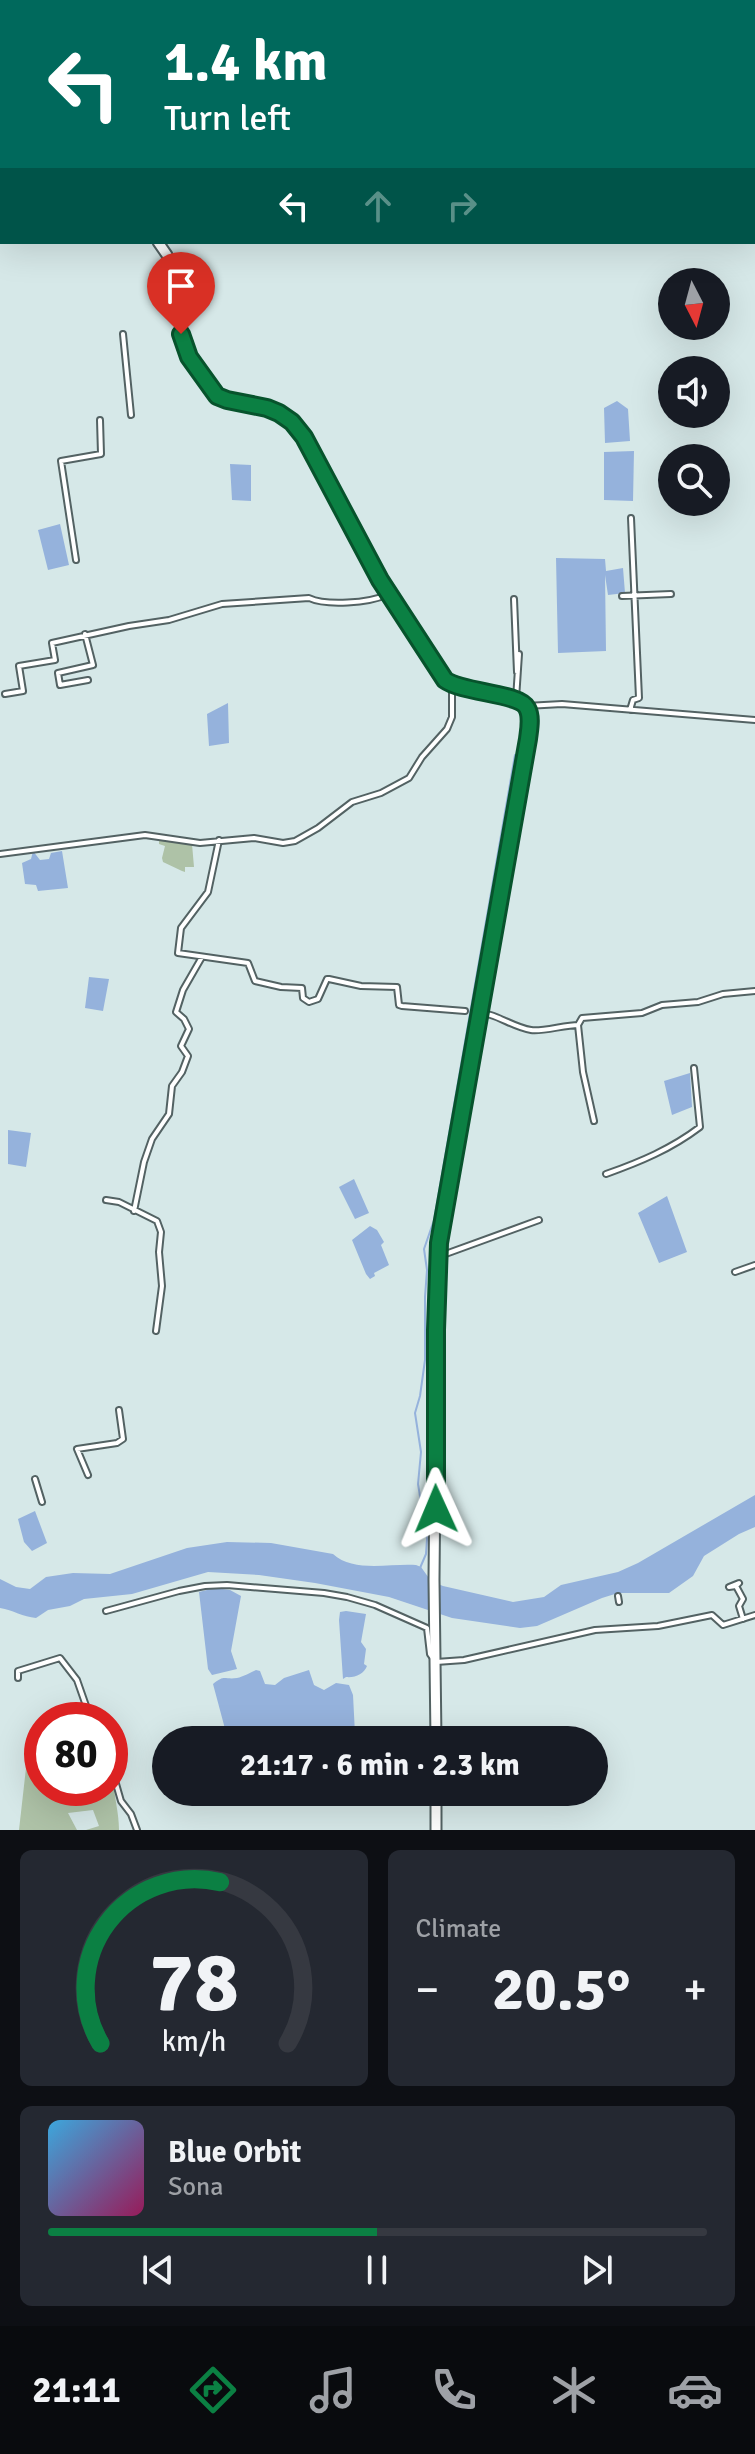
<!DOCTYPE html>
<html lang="en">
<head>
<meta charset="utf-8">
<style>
  body { margin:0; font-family:Signika,sans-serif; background:#242831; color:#f1f3f6; height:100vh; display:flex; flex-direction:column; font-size:30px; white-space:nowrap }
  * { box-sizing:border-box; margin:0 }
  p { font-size:26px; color:#9ea1a6 }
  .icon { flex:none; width:44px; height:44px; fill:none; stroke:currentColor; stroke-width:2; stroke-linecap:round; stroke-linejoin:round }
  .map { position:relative; height:1830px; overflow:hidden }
  .panel { display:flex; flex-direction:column; gap:20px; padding:20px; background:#0d0f14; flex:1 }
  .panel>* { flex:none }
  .hud { position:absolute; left:0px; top:0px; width:756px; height:244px; box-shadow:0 8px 32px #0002; background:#00695c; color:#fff; overflow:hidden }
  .needle { width:52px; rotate:174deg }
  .fabs { position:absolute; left:658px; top:268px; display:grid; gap:16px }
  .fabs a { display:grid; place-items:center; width:72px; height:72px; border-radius:50%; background:#171b24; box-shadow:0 8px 32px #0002; font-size:40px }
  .speed { position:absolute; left:24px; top:1702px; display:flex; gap:16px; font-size:40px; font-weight:700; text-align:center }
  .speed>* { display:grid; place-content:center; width:104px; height:104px; border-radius:50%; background:#171b24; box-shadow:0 8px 32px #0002; line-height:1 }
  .speed .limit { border:12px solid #d22; background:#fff; color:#111 }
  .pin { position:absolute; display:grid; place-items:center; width:68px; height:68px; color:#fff; margin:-82px -34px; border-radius:50% 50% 50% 0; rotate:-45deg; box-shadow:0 0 8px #0007 }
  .pin .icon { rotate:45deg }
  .me { position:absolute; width:88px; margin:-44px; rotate:359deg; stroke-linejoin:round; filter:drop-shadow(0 0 6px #0008) }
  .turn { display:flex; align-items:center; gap:28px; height:168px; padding:0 32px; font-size:36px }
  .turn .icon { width:104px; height:104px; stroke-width:2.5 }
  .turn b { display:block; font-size:56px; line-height:68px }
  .lanes { display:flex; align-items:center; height:76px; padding:0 32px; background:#0003; justify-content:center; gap:40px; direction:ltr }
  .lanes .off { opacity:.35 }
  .big { font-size:60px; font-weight:800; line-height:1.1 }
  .panel .tile { flex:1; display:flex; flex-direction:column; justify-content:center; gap:12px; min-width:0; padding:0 28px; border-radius:12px; background:#242831 }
  .panel .dial { align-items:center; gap:0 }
  .dial svg { height:208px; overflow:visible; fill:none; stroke:#363941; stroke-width:7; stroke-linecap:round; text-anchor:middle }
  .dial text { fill:#f1f3f6; stroke:none }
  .song { display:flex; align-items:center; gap:24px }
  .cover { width:96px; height:96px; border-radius:12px; background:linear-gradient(135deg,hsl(200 70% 55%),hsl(330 70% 35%)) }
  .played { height:8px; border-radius:4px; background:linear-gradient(90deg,#0b8043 50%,#363941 50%) }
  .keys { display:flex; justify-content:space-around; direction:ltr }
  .heat { display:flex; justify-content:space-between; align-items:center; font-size:44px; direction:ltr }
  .panel .tiles { flex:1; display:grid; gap:20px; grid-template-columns:1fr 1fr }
  .tile:last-child { grid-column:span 2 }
  .trip { position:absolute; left:152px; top:1726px; width:456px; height:80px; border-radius:40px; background:#171b24; box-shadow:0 8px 32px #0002; font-weight:800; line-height:80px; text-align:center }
  .tab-bar { display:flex; height:128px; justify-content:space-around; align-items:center; background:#090b0e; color:#9ea1a6 }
  .tab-bar .icon { width:56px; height:56px }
  .tab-bar .current { color:#0b8043 }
  .tab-bar b { font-size:36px; color:#f1f3f6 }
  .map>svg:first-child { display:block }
  .green { fill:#aec2a7 }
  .water { fill:#95b2dc }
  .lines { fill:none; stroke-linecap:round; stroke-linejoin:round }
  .stream { stroke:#95b2dc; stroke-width:2 }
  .minor-casing { stroke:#536263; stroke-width:8 }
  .trunk-casing { stroke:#536263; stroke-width:13 }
  .minor { stroke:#fff; stroke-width:4 }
  .trunk { stroke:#fff; stroke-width:9 }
  .route-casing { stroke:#07532c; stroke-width:20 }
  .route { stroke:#0b8043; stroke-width:14 }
</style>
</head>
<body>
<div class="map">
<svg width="755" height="1830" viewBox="0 0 755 1830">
  <rect width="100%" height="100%" fill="#d6e8e8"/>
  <path class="green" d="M159,837l33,7 2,23h-9v5l-3,-1 -19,-9 -1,-4 3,-12 -6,-2z
    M42,1766v22h68v-10h3c1,19 6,34 6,52h-33l13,-4 -6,-16 -25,3 9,17h-58l7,-62z"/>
  <path class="water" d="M617,401l11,8 2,32 -25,2 -1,-35z
    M634,451l-1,50 -29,-1v-48z
    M230,464l21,1v36l-19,-1z
    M60,524l9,41 -21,5 -10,-40z
    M556,558l49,1 1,12 17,-3 2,25 -17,2 -3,-20 1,76 -48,2z
    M228,703l1,40 -20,3 -2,-32z
    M33,851l7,9 9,-1 2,-6 11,-2 6,37 -30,3 -2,-6 -11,-1 -3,-21 9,-4z
    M89,977l20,2 -6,32 -18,-3z
    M690,1073l2,34 -20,8 -8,-34z
    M8,1130l23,3 -5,34 -18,-3z
    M354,1179l15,34 -14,6 -16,-32z
    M667,1196l20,56 -28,11 -21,-50z
    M370,1226l7,4 7,12 -3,3 8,20 -15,8 1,3 -5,3 -4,-5 -14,-34z
    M755,1495v32l-16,7 -35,22 -11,20 -24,17h-51l-16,5 -65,28 -17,2 -68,-10 -63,-21 -74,-14 -56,-8 -51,-3 -76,22 -48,5 -14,7 -22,4 -12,8c-13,-1 -23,-8 -36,-10v-29l16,8 14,2 16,-12 27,-4 37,1 77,-26 40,-6 44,1 62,11c20,19 58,9 83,11l5,2 10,14 12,5 70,16 31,-5 17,-12 57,-13 20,-9z
    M35,1511l12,32 -15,8 -8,-9 -6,-23z
    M215,1588l15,2 11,6 -10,55 6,18 -25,6 -4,-6 -9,-77z
    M346,1611l20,3 -5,28 5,7 -2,15 3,2c-3,8 -12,12 -21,11l-3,2 -4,-59 1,-8z
    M256,1670l4,1 5,13 10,1 9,-7 25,-8 5,15 10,5 12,-7 13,2 4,10 2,39 -7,6h-120l-15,-56c12,-10 11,-4 24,-6 6,-1 14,-6 19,-8z"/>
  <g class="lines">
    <path class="stream" d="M420,1568l6,-14 1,-15 -9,-55 3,-32 -6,-39 5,-17 5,-36v-63l2,-27 -3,-21 10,-29 81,-465"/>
    <defs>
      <path id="minor" d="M76,0v2
        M419,0v2
        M689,0l1,2
        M325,2l1,-2
        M518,2v-2
        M754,114h1
        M754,130l1,1
        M754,186l1,6
        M123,334l8,81
        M76,560l-15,-99 40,-7 -1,-34
        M622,596l49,-2
        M514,599l3,73
        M85,634l8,31 -35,8 2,12 28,-5
        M5,694l18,-3 -4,-25 36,-6 -3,-17 77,-17 40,-6 53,-16 87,-6c17,8 60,5 77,-3
        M516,699l3,-45
        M526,706l36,-2 193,16
        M630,710l3,-10 6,-2 -8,-180
        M219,840l-11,52 -27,36 -3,25 70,10 7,18 26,6 21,1 1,10 6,4 9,-3 9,-20h2l32,7 36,1 2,18 3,1 63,5
        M0,854l145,-19 55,8 54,-5 29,5 12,-2 23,-13 34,-26 29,-9 28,-15 13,-21 25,-28 5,-12v-26l3,-5
        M474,1013c20,-2 37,14 57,17 10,2 34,-5 47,-5l5,47 11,49
        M578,1025l4,-7 60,-5 20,-8 36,-3 25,-8 32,-3
        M606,1174c34,-12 65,-25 94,-47l-6,-59
        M106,1200l13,2 38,19 4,11 -2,20 3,34 -6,45
        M134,1211l10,-49 8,-23 17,-25 3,-28 10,-14 6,-16 -7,-10 8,-17 -5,-10 -8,-7 7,-22 19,-33
        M440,1256l99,-36
        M735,1272l20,-7
        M88,1475l-11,-26 40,-6 6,-4 -4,-29
        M35,1479l7,23
        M736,1586l3,-3 -10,4 7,-1 7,13 -4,7 4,13
        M618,1596l1,6
        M106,1611l73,-20 26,-5 22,-1 97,8 23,4 28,8 52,23 3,26 6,8 28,-2 131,-30 63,-4 54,-11 11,10 32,-10
        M18,1678v-7l42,-13 17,22 14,40
        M110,1763l11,38 10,13 6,16"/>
      <path id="trunk" d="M36,2v-2
        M0,109l2,2
        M158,242l9,13 3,10 15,86 28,41 14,8 46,10 12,7 12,11 13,19 38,75 40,72 57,86 17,8 56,12c15,8 12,25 10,39l-91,518 -3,323 2,160
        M436,1830v-38"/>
    </defs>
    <use href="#minor" class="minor-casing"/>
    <use href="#trunk" class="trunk-casing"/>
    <use href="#minor" class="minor"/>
    <use href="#trunk" class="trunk"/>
  </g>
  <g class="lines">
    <defs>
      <path id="route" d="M181,334l8,23 28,39 10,4 40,8 12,5 13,9 12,15 76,143 65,100c18,13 75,13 82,28 5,9 2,22 1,31l-89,504 -3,87v179"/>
    </defs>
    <use href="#route" class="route-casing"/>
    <use href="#route" class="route"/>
  </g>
</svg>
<div class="fabs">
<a><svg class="needle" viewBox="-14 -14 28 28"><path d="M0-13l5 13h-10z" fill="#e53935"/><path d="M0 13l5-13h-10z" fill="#9ea1a6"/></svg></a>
<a><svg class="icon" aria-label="sound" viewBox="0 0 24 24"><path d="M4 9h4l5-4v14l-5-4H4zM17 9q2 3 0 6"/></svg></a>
<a><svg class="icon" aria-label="search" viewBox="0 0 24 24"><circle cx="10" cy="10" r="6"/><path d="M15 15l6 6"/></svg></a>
</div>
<div class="speed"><div class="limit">80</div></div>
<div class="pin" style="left:181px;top:334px;background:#d93025"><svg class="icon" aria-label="arrive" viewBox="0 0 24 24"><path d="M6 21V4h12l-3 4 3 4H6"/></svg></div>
<svg class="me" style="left:436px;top:1509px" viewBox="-20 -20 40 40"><path d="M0-17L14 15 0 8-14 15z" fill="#0b8043" stroke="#fff" stroke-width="4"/></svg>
<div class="trip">21:17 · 6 min · 2.3 km</div>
<div class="hud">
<div class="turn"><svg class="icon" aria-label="left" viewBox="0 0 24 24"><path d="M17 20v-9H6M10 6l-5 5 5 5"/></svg><div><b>1.4 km</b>Turn left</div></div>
<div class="lanes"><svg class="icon" aria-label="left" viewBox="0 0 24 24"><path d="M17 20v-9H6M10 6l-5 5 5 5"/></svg><svg class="icon off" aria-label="ahead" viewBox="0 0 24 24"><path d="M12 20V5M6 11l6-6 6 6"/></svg><svg class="icon off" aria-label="right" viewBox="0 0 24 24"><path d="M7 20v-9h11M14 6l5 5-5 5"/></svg></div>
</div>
</div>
<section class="panel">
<div class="tiles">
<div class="tile dial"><svg viewBox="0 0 100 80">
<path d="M14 69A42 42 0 1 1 86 69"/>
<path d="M14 69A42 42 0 0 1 60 7" stroke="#0b8043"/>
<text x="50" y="56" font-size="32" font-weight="700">78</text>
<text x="50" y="72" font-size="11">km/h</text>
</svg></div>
<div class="tile"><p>Climate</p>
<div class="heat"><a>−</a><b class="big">20.5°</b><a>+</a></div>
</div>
<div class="tile">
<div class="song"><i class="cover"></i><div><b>Blue Orbit</b><p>Sona</p></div></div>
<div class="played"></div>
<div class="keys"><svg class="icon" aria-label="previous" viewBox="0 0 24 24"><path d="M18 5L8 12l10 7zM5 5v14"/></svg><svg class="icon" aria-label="pause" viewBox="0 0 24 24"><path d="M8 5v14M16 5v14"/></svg><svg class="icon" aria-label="next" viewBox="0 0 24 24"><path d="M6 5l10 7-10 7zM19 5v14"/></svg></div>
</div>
</div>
</section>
<nav class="tab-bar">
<b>21:11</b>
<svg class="icon current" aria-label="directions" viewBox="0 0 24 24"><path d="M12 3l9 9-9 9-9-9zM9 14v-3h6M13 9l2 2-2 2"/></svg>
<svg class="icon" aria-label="music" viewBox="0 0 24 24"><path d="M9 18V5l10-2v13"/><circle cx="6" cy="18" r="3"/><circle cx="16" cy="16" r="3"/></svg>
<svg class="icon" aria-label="phone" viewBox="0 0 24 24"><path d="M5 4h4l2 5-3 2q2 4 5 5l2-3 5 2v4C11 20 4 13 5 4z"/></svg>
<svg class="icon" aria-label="climate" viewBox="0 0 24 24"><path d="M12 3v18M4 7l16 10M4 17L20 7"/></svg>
<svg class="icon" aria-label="car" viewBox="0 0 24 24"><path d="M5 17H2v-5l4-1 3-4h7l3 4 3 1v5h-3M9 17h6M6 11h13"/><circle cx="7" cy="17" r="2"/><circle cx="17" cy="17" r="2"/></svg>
</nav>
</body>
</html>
